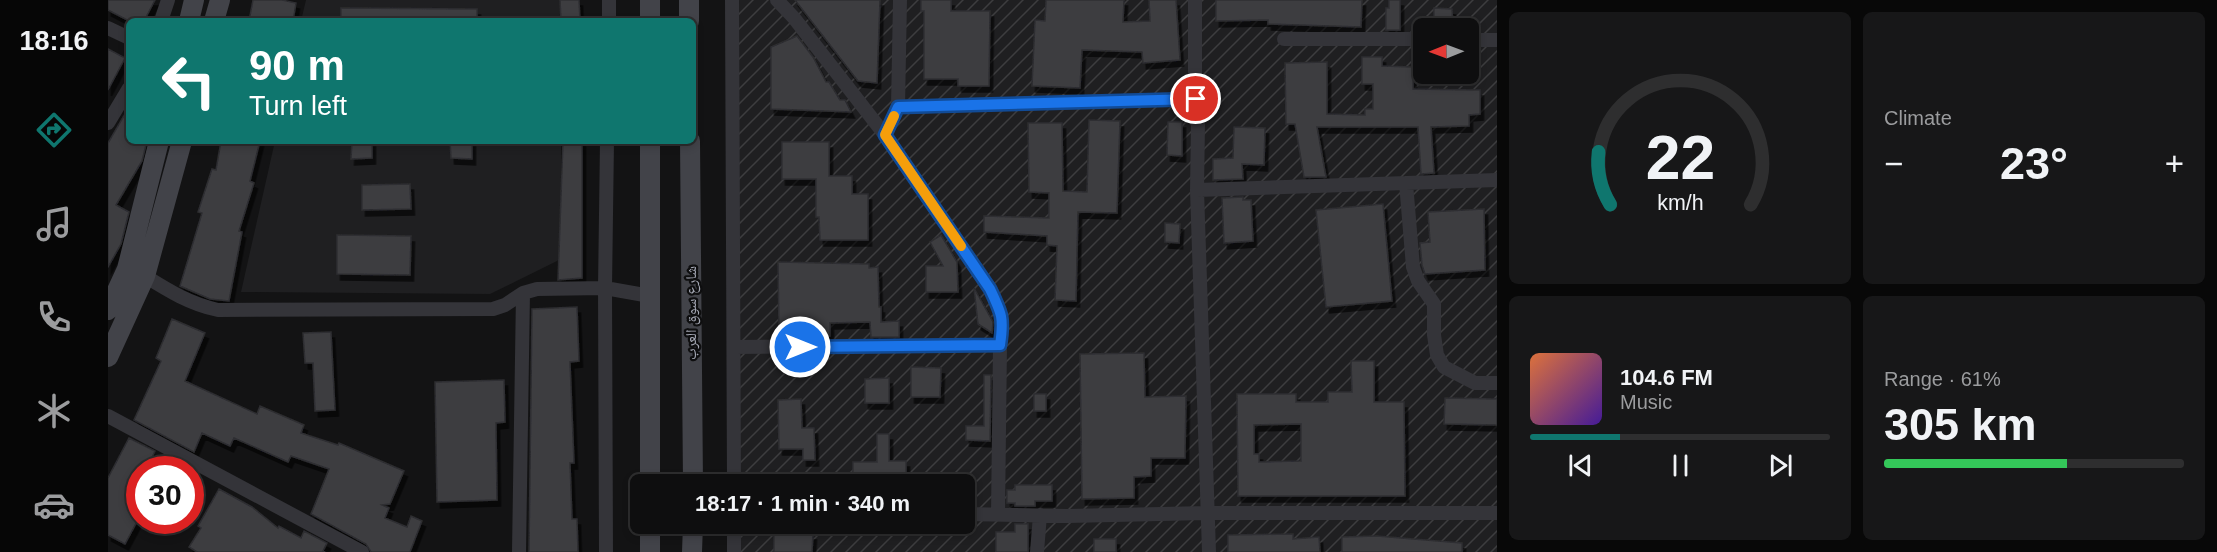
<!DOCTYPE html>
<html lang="en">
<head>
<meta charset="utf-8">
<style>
  body { margin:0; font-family:Helvetica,"Noto Naskh Arabic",sans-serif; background:#171718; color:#f1f3f6; height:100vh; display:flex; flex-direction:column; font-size:22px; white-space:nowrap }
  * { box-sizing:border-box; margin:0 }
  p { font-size:20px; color:#9b9c9e }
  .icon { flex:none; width:33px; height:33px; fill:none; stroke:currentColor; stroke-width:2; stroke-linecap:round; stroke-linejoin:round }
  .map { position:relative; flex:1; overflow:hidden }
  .panel { display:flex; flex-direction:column; gap:12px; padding:12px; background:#080808; width:720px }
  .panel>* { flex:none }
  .guide { position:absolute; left:18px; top:18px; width:570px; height:126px; border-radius:9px; box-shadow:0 3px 9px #0003,0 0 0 2px #2e2e2f; background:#0f766e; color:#fff; overflow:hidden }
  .needle { width:39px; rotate:269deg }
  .buttons { position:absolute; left:1305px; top:18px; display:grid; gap:12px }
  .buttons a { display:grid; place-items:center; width:66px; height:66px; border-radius:9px; background:#0e0e0f; box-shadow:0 3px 9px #0003,0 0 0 2px #2e2e2f; font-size:30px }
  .speed { position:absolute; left:18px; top:456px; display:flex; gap:12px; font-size:30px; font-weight:700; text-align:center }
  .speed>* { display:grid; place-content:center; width:78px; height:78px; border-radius:50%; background:#0e0e0f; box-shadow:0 3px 9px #0003,0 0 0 2px #2e2e2f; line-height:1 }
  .speed .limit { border:9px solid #d22; background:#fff; color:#111 }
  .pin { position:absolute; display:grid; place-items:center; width:51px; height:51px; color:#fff; margin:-26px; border:3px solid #fff; border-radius:50%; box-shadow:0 2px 6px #0007 }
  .me { position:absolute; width:66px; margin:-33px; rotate:90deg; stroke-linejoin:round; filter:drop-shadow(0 0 4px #0008) }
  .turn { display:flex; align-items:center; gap:21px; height:126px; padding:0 24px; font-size:27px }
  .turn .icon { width:78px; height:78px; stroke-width:2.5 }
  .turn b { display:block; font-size:42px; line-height:51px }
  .big { font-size:45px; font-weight:700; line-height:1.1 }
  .panel .tile { flex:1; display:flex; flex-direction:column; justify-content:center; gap:9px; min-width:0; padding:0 21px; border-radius:9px; background:#171718 }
  .panel .dial { align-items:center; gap:0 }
  .dial svg { height:156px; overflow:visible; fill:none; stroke:#2e2e2f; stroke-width:7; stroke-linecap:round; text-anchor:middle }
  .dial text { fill:#f1f3f6; stroke:none }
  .song { display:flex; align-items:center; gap:18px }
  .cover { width:72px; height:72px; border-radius:9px; background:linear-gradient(135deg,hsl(20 70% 55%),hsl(260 70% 35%)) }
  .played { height:6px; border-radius:3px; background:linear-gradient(90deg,#0f766e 30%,#2e2e2f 30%) }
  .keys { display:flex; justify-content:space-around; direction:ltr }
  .heat { display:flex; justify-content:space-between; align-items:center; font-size:33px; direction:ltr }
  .charge { height:9px; border-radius:4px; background:linear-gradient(90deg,#34c759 61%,#2e2e2f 0) }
  .panel .tiles { flex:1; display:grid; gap:12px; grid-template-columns:repeat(2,1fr) }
  .trip { position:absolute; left:522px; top:474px; width:345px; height:60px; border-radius:9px; background:#0e0e0f; box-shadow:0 3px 9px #0003,0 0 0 2px #2e2e2f; font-weight:700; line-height:60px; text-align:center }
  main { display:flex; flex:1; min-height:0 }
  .tabs { display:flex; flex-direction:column; width:108px; justify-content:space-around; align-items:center; background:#060606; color:#9b9c9e }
  .tabs .icon { width:42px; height:42px }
  .tabs .selected { color:#0f766e }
  .tabs b { font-size:27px; color:#f1f3f6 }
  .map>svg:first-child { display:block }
  .built { fill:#1f1f21 }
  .industrial { fill:url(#industrial-furrows); fill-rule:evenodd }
  .building { fill:#3d3d41; stroke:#2d2d30; stroke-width:1.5; fill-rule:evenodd; filter:url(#shadow) }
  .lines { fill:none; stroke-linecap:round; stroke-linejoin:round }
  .street { stroke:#343439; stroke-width:14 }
  .secondary { stroke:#424349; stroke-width:20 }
  .route-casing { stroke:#114b97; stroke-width:15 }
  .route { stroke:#1a73e8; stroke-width:10 }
  .slow { stroke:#f59e0b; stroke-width:10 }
  .labels { text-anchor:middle; stroke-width:4.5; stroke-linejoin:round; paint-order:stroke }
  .street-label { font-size:15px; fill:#a5a8b4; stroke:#0e0e0f }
</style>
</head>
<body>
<main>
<nav class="tabs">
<b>18:16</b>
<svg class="icon selected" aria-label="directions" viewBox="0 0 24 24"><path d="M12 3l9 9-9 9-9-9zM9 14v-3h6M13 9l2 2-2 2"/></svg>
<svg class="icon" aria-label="music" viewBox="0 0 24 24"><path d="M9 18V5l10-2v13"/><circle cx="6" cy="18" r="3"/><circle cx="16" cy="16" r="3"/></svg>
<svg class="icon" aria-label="phone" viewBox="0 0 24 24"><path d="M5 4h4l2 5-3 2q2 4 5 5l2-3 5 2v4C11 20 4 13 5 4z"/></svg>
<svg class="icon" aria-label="climate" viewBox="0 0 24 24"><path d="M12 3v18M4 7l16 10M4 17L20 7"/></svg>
<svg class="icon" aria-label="car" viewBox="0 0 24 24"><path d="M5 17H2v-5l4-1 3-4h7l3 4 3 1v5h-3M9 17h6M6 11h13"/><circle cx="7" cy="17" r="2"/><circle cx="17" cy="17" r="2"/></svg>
</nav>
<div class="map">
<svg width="1389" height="552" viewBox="0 0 1389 552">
  <defs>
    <pattern id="industrial-furrows" width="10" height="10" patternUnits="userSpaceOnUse" patternTransform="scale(1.5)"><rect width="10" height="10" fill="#1f1f21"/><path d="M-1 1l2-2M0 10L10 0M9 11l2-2" fill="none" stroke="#3d3d3f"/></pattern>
    <filter id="shadow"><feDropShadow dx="3.5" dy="6" stdDeviation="0" flood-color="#0009"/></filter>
  </defs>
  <rect width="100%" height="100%" fill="#131314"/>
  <path class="built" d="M198,0h254v21h-259z
    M167,141h286v118l-71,35 -249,-2z"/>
  <path class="industrial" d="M624,0h765v552h-763v-28h230v-40h-230zM1316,28h44v46h-44z"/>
  <path class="building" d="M0,0h47l-11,21h-15l-21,-11z
    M145,0h29l14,3 -3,18h-44z
    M452,0h19l1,21h-19z
    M687,0h85l-3,83 -19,-2z
    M813,0h30v11h39l-1,75h-31v-7h-34v-68h-3z
    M938,0h78l-1,22 27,-1 -1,-21h27l4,60 -37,3 -1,-11 -60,-2 -2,38 -48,-2 3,-66 10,1z
    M1108,0h146l-1,27 -93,-3v-4l-52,1z
    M1281,0h11v30h-14v-22h3z
    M233,8l136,1v12h-136z
    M1326,8l18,1 1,18h-19z
    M689,36l16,21 13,25h3l11,18h5l6,12 -80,-3v-62z
    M0,49l17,9 -17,32z
    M1254,57h20v9l31,1v22l67,1v24l-11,1v11l-38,1 3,46 -13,1 -3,-47h-101l9,50h-22l-9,-53h-9l-1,-61 42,-1v52l38,1v-6h8v-25h-11z
    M21,107v34h18l-5,20 -26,44 13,7 -8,32 -13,23v-124z
    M981,120l31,1 -3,92 -39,-1 -2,89 -21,-1 2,-54 -10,-1v-9l-63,-4v-16l65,2v-25l-20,-1 -1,-69h34l1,68 24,1z
    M1060,122h14v34l-15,-1z
    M1126,127l31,1 -1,37 -22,-1 1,15 -30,1v-21l20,-1z
    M113,141h39l-10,40 4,2 -15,48 3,1 -13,69 -19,-2 -30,-13 22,-73 -4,-1 14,-43 4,1z
    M244,141h20v17l-21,1z
    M342,141h22v18l-21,-1z
    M455,141h19v137l-24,2z
    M674,142h47v34h23v18h16v46h-48l-1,-23h-3v-38h-34z
    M302,184l1,25 -49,1v-25z
    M1135,197v3h8l2,41 -29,2 -2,-45z
    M1275,204l9,97 -66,6 -10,-97z
    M1376,209l1,61 -60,4 -3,-9 -2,-22 10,-1 -2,-30z
    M1057,223l15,1 -1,19 -14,-1z
    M229,235l74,1 -1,39 -73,-1z
    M833,235l16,27 1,30h-32v-26h17l-13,-24z
    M670,262l91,2v4l9,-1 1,40h2v15l18,-1v16h-28l-1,-15 -40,1v13l-20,1v-4h-31z
    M866,288l19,34 -1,11 -14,-9z
    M469,307l2,54 -9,1 4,101h-4l2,56h5l1,33h-49l3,-243z
    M64,319l33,14 -20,48 72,33 3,-8 44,19 -3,8 37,12 1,-2 65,28 -14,33 -8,1 7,3 -4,10 22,9 4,-11 11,5 -12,31h-39l-5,-8 -55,-30 18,-45 -38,-13 -3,6 -54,-24 -4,8 -28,-13 -8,19 -60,-32 27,-59 -5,-3z
    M223,332l4,78 -20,1 -2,-48h-8l-2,-30z
    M1036,353l1,44 41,-1 -1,62h-34v18l-17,1v21l-52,1 -2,-145z
    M1243,361h23v41h30l1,94h-167l-1,-102h59v8h32v-10h24zM1193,424v37l-42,1v-8h-5v-29z
    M803,367l30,1 -1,29h-29z
    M876,375h7l-1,66 -24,-1v-14h18z
    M781,378v25h-24v-24z
    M396,380l1,42 -9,1 1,77 -60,2 -2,-120z
    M926,394h12v17h-12z
    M1337,398l52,1v26l-53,-1z
    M693,399l1,29h12l1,32h-12v-11h-24l-1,-49z
    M769,434h12v27h17v23h-25v-11h-28v-11h24z
    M21,438l26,13 -9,19h-6v46l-15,28 -17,-9v-57z
    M907,485h37v16h-17v5h-20v-3h-8v-13h8z
    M111,489l33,18 26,21 1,-2 22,12 3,-7 23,12 -4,8 2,1h-128l-8,-5 12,-19 -3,-2z
    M907,524h13v28h-32v-20h19z
    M666,533l39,1 -1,18h-38z
    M1185,534v5l26,-2 1,15h-92v-17z
    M1269,536l85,7v9h-120v-15z
    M986,539h22v13h-22z"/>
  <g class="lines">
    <path class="street" d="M624,0l2,484
      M1087,0v116l3,9 -1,65 12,362
      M53,21l7,-21
      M501,21v-21
      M0,28l21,10
      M1176,39h140
      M1360,40h29
      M790,107l298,-8
      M0,123l21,-35
      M777,135l13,-28 2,-107
      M1298,183l7,84 5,14 16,23v31l3,20 7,12 31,16h22
      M1089,190l300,-10
      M37,276c24,15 45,28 73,34l275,-1 12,-4 18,-12 14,-4 68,-1 45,8
      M626,347l266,-2c4,-27 2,-32 -10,-56l-105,-154 -91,-117 -17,-18
      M0,416l254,136
      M856,514l103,2 140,-3h290
      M890,515l2,-170
      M626,524v28
      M411,552l4,-259
      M498,552l-1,-264 2,-147
      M929,552l3,-37"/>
    <path class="secondary" d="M581,0v21
      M81,21l5,-21
      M106,21l6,-21
      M542,21v-21
      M582,141l3,343
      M0,310l19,-41 32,-128
      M0,357l37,-81 37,-135
      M542,484v-343
      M542,552v-28
      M584,552l1,-28"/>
  </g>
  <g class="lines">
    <defs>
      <path id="route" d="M692,347l200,-2c4,-27 2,-31 -10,-56l-105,-154 13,-28 298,-8"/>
    </defs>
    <use href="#route" class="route-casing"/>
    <use href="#route" class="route"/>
    <path class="slow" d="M786,116l-9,19 76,111"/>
  </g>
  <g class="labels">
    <g class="street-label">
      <text transform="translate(583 313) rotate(-90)" y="5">شارع سوق العرب</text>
    </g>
  </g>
</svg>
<div class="buttons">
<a><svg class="needle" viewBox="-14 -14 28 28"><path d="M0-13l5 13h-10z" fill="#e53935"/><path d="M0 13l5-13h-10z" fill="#9b9c9e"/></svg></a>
</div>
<div class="speed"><div class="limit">30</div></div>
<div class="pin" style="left:1088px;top:99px;background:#d93025"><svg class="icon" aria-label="arrive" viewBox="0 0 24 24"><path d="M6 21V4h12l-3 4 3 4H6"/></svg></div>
<svg class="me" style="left:692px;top:347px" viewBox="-20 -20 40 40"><circle r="17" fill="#1a73e8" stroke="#fff" stroke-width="3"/><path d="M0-11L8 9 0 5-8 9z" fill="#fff"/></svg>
<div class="trip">18:17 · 1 min · 340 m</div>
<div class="guide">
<div class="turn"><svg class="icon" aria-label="left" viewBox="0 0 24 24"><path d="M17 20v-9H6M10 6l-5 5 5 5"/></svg><div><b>90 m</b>Turn left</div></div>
</div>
</div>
<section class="panel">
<div class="tiles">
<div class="tile dial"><svg viewBox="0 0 100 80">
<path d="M14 69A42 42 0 1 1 86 69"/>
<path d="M14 69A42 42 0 0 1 8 42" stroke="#0f766e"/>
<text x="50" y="56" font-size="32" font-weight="700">22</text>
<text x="50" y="72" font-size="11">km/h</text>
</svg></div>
<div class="tile"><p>Climate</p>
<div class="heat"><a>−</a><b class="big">23°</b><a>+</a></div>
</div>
<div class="tile">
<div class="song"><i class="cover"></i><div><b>104.6 FM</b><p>Music</p></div></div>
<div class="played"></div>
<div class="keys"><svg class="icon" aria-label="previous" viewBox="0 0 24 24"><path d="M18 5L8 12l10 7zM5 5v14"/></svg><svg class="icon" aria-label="pause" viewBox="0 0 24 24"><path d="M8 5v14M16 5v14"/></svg><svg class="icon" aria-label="next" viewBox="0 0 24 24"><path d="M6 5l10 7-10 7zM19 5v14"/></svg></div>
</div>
<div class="tile"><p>Range · 61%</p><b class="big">305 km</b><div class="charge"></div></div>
</div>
</section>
</main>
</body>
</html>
